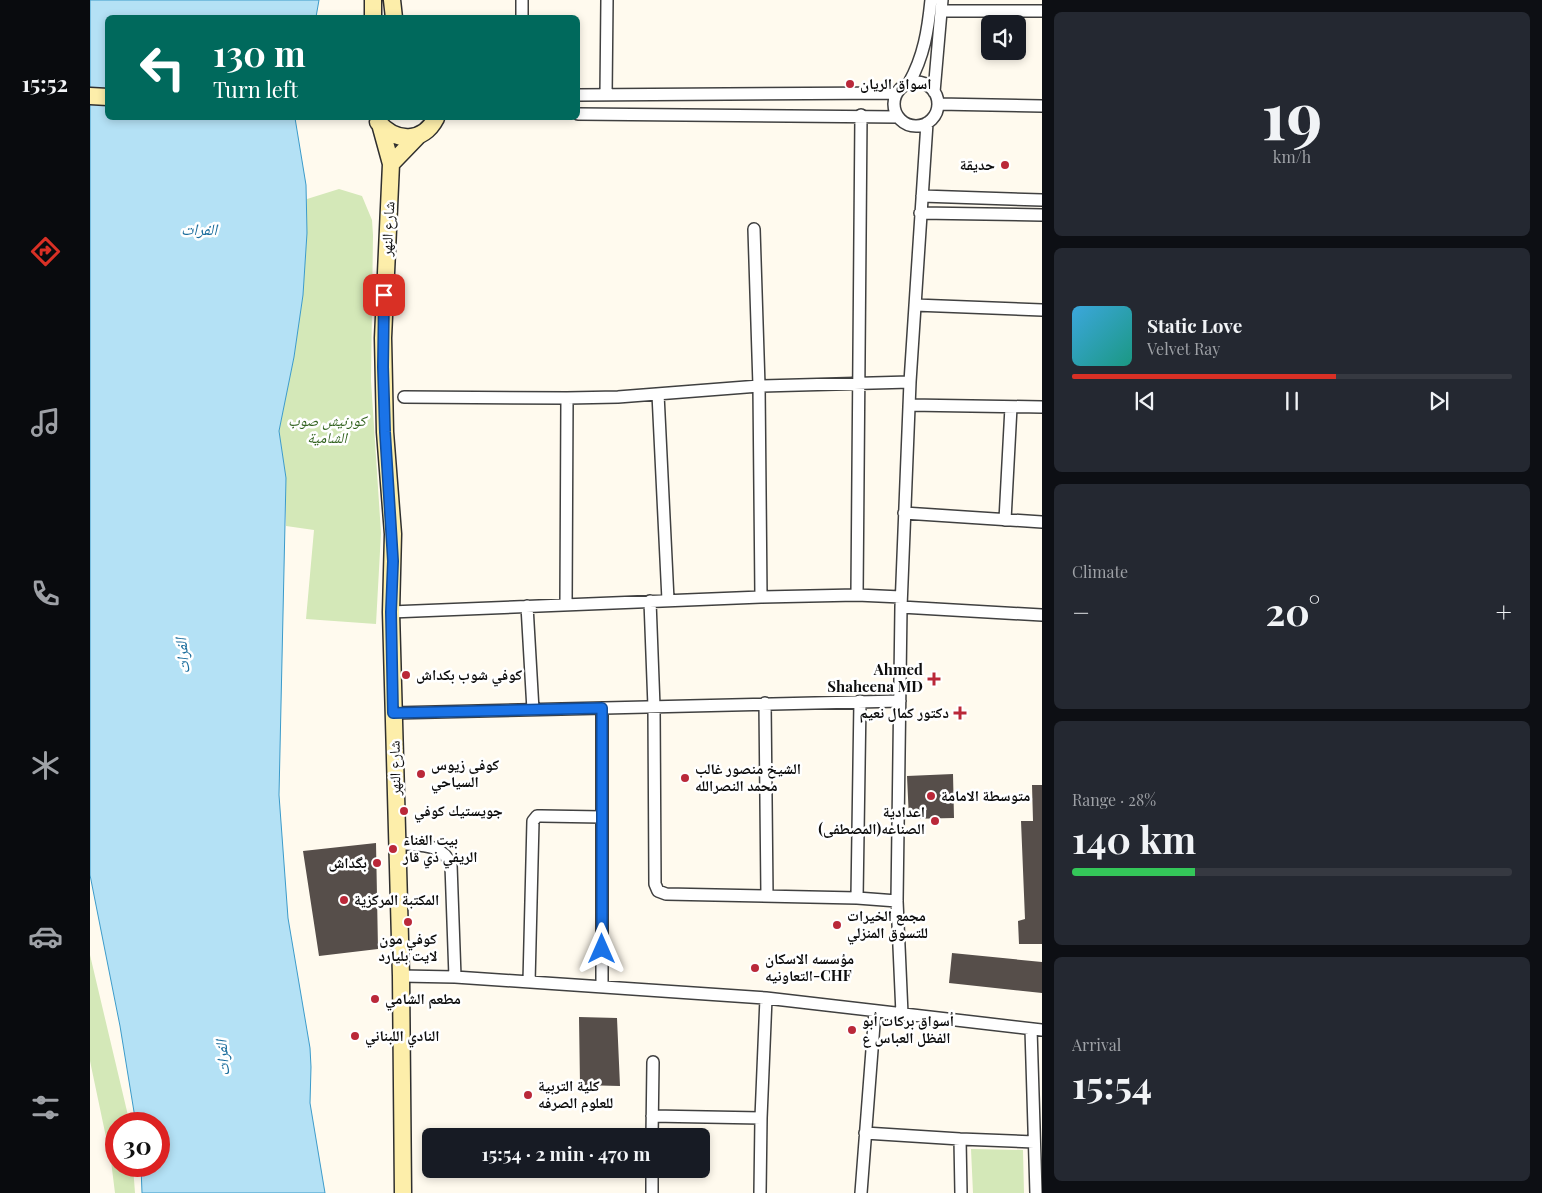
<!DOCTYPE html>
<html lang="en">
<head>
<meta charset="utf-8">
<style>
  body { margin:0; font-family:"Playfair Display","Noto Naskh Arabic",serif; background:#242831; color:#f1f3f6; height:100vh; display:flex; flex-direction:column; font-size:19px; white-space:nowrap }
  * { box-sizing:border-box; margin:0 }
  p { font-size:16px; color:#9ea1a6 }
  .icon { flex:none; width:28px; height:28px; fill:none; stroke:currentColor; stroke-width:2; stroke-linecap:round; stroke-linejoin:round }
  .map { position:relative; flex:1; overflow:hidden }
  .details { display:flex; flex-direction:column; gap:12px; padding:12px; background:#0d0f14; width:500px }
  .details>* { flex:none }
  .banner { position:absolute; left:15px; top:15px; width:475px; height:105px; border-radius:8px; box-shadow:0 2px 8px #0003; background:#00695c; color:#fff; overflow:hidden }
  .fabs { position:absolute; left:891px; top:15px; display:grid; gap:10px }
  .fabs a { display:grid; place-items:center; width:45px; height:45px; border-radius:8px; background:#171b24; box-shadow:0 2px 8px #0003; font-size:25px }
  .speed { position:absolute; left:15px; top:1112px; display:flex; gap:10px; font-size:25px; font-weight:700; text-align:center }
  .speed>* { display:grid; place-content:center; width:65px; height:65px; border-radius:50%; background:#171b24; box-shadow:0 2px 8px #0003; line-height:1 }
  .speed .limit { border:8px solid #d22; background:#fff; color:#111 }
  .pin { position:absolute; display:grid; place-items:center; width:42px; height:42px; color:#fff; margin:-21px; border-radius:10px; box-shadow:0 2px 8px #0006 }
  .me { position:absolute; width:55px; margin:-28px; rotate:0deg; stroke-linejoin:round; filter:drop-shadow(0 0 4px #0008) }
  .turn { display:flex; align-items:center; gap:18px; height:105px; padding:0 25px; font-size:22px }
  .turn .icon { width:65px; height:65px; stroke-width:2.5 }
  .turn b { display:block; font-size:35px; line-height:42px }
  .big { font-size:38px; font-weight:700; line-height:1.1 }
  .details .card { flex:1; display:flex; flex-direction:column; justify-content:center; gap:8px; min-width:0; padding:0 18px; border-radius:8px; background:#242831 }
  .details .dial { align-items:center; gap:0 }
  .dial b { font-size:65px; line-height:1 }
  .song { display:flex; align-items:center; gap:15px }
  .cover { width:60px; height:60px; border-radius:8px; background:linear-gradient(135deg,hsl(200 70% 55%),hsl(170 70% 35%)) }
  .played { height:5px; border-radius:2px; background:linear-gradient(90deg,#d93025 60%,#363941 60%) }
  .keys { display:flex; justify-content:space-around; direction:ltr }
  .heat { display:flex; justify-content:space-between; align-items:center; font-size:28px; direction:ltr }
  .charge { height:8px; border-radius:4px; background:linear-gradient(90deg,#34c759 28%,#363941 0) }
  .trip { position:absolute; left:332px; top:1128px; width:288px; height:50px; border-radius:8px; background:#171b24; box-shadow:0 2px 8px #0003; font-weight:700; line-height:50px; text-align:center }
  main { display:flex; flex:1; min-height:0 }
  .tabs { display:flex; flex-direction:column; width:90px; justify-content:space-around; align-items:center; background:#090b0e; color:#9ea1a6 }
  .tabs .icon { width:35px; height:35px }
  .tabs .current { color:#d93025 }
  .tabs b { font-size:22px; color:#f1f3f6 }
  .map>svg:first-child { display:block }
  .green { fill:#d4e8b8 }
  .water { fill:#b4e1f5; stroke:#3c9bca }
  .building { fill:#564e4a }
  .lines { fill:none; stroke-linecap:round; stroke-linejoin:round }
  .minor-casing { stroke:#404040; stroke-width:14 }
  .secondary-casing { stroke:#2f2f2f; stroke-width:19 }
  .minor { stroke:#fff; stroke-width:11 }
  .secondary { stroke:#fdeeaa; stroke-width:16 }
  .route-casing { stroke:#114b97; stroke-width:12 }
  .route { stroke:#1a73e8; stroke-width:9 }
  .poi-dot { fill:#ba2839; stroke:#fff; stroke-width:2 }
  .labels { text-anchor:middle; stroke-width:5; stroke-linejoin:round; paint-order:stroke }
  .poi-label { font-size:15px; font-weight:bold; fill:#0d0d0d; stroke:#fff; text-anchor:start }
  .street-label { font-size:15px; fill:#0d0d0d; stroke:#fff }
  .park-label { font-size:15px; font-style:italic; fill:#32631f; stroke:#fff }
  .water-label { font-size:16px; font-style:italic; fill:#196c9c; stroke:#fff }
</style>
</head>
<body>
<main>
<nav class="tabs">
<b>15:52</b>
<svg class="icon current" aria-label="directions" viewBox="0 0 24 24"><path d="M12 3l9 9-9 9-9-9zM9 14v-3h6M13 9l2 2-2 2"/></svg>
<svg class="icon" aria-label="music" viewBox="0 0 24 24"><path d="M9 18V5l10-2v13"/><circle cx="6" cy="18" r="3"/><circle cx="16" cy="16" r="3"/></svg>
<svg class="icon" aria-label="phone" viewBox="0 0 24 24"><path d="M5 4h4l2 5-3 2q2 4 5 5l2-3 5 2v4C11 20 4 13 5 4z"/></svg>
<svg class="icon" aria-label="climate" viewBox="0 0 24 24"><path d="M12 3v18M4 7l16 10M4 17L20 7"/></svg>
<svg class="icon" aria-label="car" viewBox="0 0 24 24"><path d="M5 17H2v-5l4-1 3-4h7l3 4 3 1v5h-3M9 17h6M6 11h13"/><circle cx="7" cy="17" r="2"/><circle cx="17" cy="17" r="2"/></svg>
<svg class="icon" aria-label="filters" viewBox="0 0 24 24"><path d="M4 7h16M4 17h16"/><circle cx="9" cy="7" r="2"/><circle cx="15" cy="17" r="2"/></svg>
</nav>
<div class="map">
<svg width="952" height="1193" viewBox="0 0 952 1193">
  <rect width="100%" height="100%" fill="#fffaee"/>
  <path class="green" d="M249,189l23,7 10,24 1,15 -2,146 10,152 -5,91 -70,-5 8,-89 -28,-4v-48l-7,-47 15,-74 9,-62 4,-62v-34z
    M0,955l40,169h-14v42h17l2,27h-20l-4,-32 -21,-100z
    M881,1149l52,1 1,43h-51z"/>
  <path class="water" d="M0,0h229l-3,17 -208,1v100h187l11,67 1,48 -4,62 -9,62 -15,74 7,47 -7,317 9,123 22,130 1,19 -1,36 15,90h-183l-1,-27h18v-42h-23l-16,-98 -30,-151z"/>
  <path class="building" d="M863,774l1,44 -45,1 -2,-43z
    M942,785h10v159h-23l-1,-23 7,-2 -4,-98h12z
    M286,843l2,106 -59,7 -16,-105z
    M862,953l90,9v31l-93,-10z
    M489,1017l38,1 3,68 -40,-1z"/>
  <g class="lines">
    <defs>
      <path id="minor" d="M432,0v18
        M851,11h101
        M804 104a22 22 0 1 1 44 0a22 22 0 1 1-44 0Z
        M819,83c15,-27 19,-53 22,-83
        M844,92l8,-92
        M488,95l319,-2
        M516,95l1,-95
        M848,104l104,2
        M488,114l320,3
        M832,196l120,4
        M830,213l122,2
        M664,229l5,157 2,211
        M825,305l127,5
        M568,394l10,206
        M314,397l163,1 51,-1 141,-11 151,-4
        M819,405l133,2
        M814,513l138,9
        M915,520l6,-113
        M767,595l4,-480
        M560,601l4,106 1,177 3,7 8,3 191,4 40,3
        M476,604l1,-206
        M437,606l6,104
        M811,607l141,8
        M301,612l370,-15 96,-2 44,2
        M675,703l2,193
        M303,713l507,-12
        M307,843c22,3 45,-1 54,22l4,112
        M767,898l3,-197
        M311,976l54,1 311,21 276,32
        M439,982l4,-161 4,-5h4l61,1
        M512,987v-279
        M812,1014l-5,-113 4,-294 9,-225 17,-259
        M941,1029l5,164
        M562,1116l109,2
        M775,1133l95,6 74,3
        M562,1136l1,-74
        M870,1139l1,54
        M562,1193v-24
        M670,1193l1,-75 5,-120
        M771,1193l14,-182"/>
      <path id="secondary" d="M283,0v18
        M302,0l2,18
        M0,96l18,1
        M288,122c18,21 45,21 58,-4
        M290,124l11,40 -8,174 2,94 8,102 -2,78 10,364 2,217
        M301,164l28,-29"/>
    </defs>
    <use href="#minor" class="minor-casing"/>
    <use href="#secondary" class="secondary-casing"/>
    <use href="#minor" class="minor"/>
    <use href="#secondary" class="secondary"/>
  </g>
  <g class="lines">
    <defs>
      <path id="route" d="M294,295l-1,72 2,65 8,129 -2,51 2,101 209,-5v241"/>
    </defs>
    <use href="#route" class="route-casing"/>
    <use href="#route" class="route"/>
  </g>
  <g class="poi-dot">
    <circle cx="760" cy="84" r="5"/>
    <circle cx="915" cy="165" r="5"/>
    <circle cx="316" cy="675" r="5"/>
    <path d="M841.5 671.5h5v5h5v5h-5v5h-5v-5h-5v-5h5z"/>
    <path d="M867.5 705.5h5v5h5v5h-5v5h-5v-5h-5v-5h5z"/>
    <circle cx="331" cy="774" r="5"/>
    <circle cx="595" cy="778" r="5"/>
    <circle cx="841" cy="796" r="5"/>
    <circle cx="314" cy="811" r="5"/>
    <circle cx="845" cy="821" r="5"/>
    <circle cx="303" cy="849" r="5"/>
    <circle cx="287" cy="863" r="5"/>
    <circle cx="254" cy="900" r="5"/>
    <circle cx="318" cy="922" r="5"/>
    <circle cx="747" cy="925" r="5"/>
    <circle cx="665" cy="968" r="5"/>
    <circle cx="285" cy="999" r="5"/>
    <circle cx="762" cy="1030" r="5"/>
    <circle cx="265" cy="1036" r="5"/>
    <circle cx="438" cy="1095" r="5"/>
  </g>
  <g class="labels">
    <g class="poi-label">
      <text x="770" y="89">اسواق الريان</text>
      <text x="905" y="170" text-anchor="end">حديقة</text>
      <text x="833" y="675" text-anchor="end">Ahmed<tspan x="833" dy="17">Shaheena MD</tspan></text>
      <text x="326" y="680">كوفي شوب بكداش</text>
      <text x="859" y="718" text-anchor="end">دكتور كمال نعيم</text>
      <text x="341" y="770">كوفي زيوس<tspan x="341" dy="17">السياحي</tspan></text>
      <text x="605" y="774">الشيخ منصور غالب<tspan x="605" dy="17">محمد النصرالله</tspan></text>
      <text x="851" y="801">متوسطة الامامة</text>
      <text x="324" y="816">جويستيك كوفي</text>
      <text x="835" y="817" text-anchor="end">اعدادية<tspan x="835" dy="17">الصناعه(المصطفى)</tspan></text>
      <text x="313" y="845">بيت الغناء<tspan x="313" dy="17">الريفي ذي قار</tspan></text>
      <text x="277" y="868" text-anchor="end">بگداش</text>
      <text x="264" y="905">المكتبة المركزية</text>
      <text x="757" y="921">مجمع الخيرات<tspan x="757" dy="17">للتسوق المنزلي</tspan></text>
      <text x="318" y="944" text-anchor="middle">كوفي مون<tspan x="318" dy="17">لايت بليارد</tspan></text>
      <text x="675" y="964">مؤسسه الاسكان<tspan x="675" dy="17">التعاونيه-CHF</tspan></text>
      <text x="295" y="1004">مطعم الشامي</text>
      <text x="772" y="1026">أسواق بركات أبو<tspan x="772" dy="17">الفظل العباس ع</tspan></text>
      <text x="275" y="1041">النادي اللبناني</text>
      <text x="448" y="1091">كلية التربية<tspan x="448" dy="17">للعلوم الصرفه</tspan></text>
    </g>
    <g class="street-label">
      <text transform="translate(298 229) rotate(-87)" y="5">شارع النهر</text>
      <text transform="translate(305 768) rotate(-91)" y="5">شارع النهر</text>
    </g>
    <g class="park-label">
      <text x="237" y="426">كورنيش صوب<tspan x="237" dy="17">الشامية</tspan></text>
    </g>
    <g class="water-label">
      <text x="109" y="235">الفرات</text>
      <text transform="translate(92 656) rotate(-96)" y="6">الفرات</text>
      <text transform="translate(132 1058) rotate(-95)" y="6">الفرات</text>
    </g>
  </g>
</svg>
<div class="fabs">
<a><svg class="icon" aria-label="sound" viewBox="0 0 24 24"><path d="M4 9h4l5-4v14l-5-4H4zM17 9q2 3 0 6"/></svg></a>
</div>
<div class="speed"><div class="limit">30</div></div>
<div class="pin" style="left:294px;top:295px;background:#d93025"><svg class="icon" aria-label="arrive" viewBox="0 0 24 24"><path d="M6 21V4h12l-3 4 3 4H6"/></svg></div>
<svg class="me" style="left:512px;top:949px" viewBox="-20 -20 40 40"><path d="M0-17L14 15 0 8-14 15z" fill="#1a73e8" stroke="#fff" stroke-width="4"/></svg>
<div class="trip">15:54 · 2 min · 470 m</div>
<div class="banner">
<div class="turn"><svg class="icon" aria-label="left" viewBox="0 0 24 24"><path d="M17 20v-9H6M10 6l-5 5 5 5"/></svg><div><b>130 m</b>Turn left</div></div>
</div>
</div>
<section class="details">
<div class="card dial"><b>19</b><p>km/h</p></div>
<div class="card">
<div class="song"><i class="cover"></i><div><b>Static Love</b><p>Velvet Ray</p></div></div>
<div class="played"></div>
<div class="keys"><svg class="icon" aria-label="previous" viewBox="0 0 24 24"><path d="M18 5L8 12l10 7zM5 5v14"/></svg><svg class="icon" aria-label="pause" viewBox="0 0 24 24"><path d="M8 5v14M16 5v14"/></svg><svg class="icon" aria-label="next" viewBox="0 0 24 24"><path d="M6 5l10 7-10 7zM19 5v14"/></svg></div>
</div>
<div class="card"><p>Climate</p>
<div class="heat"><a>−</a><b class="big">20°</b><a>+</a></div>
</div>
<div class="card"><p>Range · 28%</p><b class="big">140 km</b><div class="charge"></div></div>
<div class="card"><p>Arrival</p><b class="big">15:54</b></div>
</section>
</main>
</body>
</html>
